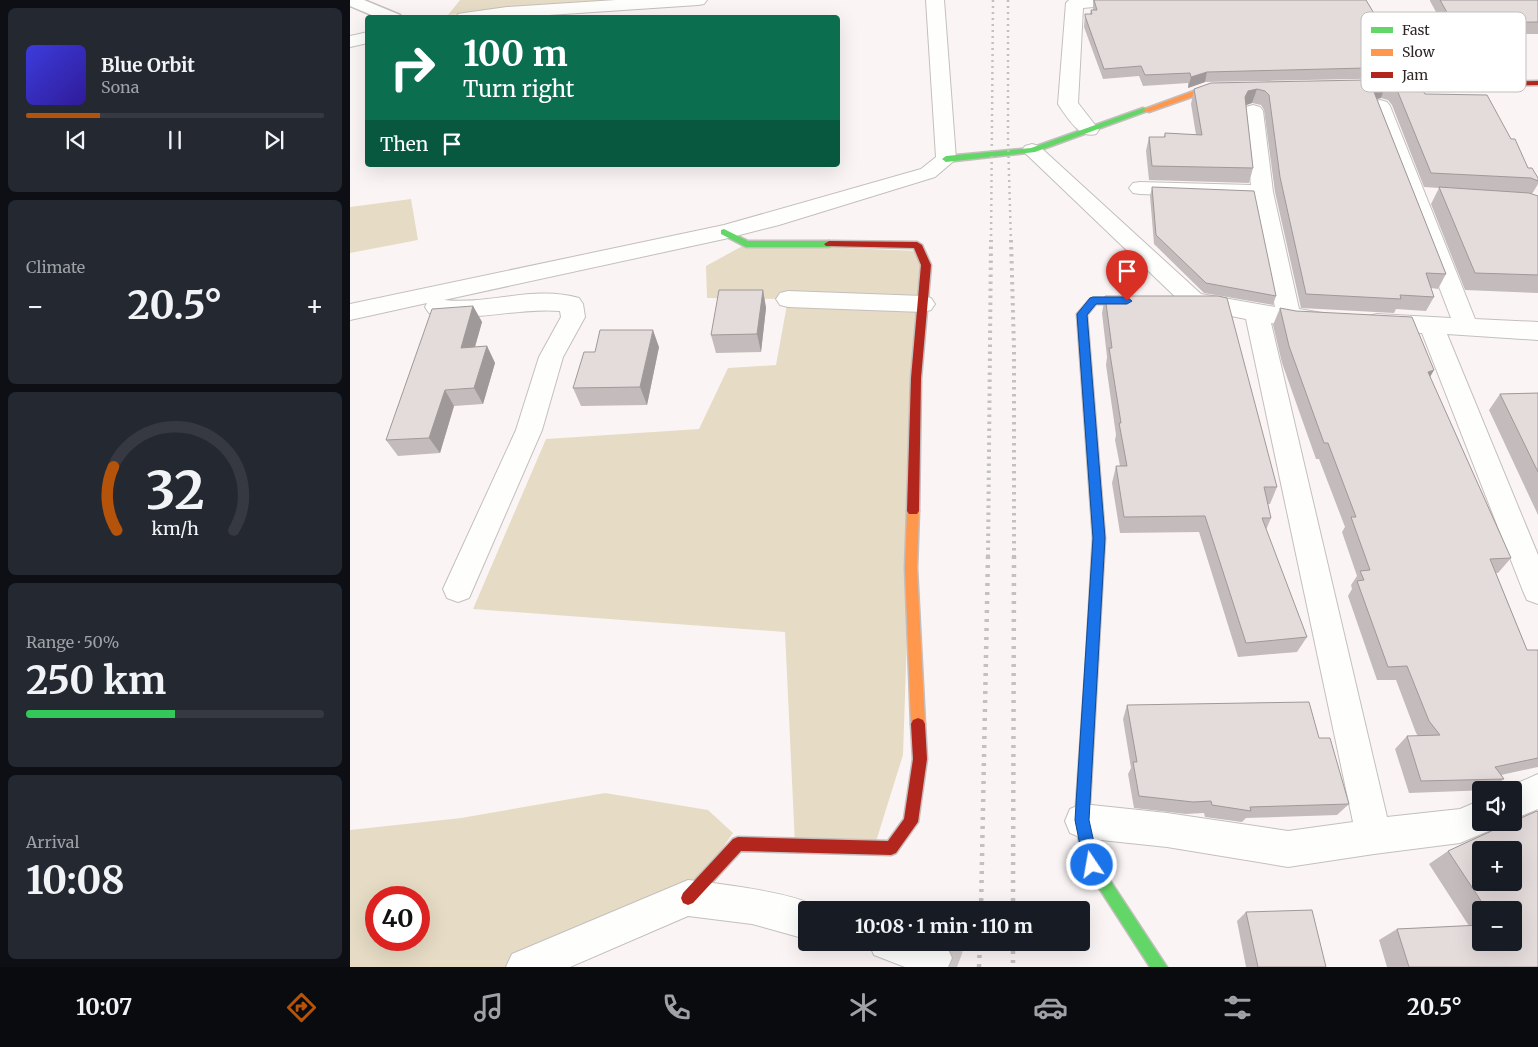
<!DOCTYPE html>
<html lang="en">
<head>
<meta charset="utf-8">
<style>
  body { margin:0; font-family:Merriweather,serif; background:#242831; color:#f1f3f6; height:100vh; display:flex; flex-direction:column; font-size:19px; white-space:nowrap }
  * { box-sizing:border-box; margin:0 }
  p { font-size:16px; color:#9ea1a6 }
  .icon { flex:none; width:28px; height:28px; fill:none; stroke:currentColor; stroke-width:2; stroke-linecap:round; stroke-linejoin:round }
  .map { position:relative; flex:1; overflow:hidden }
  .sheet { display:flex; flex-direction:column; gap:8px; padding:8px; background:#0d0f14; width:350px }
  .sheet>* { flex:none }
  .hud { position:absolute; left:15px; top:15px; width:475px; height:152px; border-radius:5px; box-shadow:0 5px 20px #0002; background:#0b6e4f; color:#fff; overflow:hidden }
  .tools { position:absolute; left:1122px; top:781px; display:grid; gap:10px }
  .tools a { display:grid; place-items:center; width:50px; height:50px; border-radius:5px; background:#171b24; box-shadow:0 5px 20px #0002; font-size:25px }
  .speed { position:absolute; left:15px; top:886px; display:flex; gap:10px; font-size:25px; font-weight:700; text-align:center }
  .speed>* { display:grid; place-content:center; width:65px; height:65px; border-radius:50%; background:#171b24; box-shadow:0 5px 20px #0002; line-height:1 }
  .speed .limit { border:8px solid #d22; background:#fff; color:#111 }
  .pin { position:absolute; display:grid; place-items:center; width:42px; height:42px; color:#fff; margin:-51px -21px; border-radius:50% 50% 50% 0; rotate:-45deg; box-shadow:0 0 5px #0007 }
  .pin .icon { rotate:45deg }
  .me { position:absolute; width:55px; margin:-28px; rotate:348deg; stroke-linejoin:round; filter:drop-shadow(0 0 4px #0008) }
  .turn { display:flex; align-items:center; gap:18px; height:105px; padding:0 15px; font-size:22px }
  .turn .icon { width:65px; height:65px; stroke-width:2.5 }
  .turn b { display:block; font-size:35px; line-height:42px }
  .then { display:flex; align-items:center; height:48px; padding:0 15px; background:#0003; gap:10px; font-size:19px }
  .big { font-size:38px; font-weight:700; line-height:1.1 }
  .sheet .tile { flex:1; display:flex; flex-direction:column; justify-content:center; gap:8px; min-width:0; padding:0 18px; border-radius:8px; background:#242831 }
  .sheet .dial { align-items:center; gap:0 }
  .dial svg { height:130px; overflow:visible; fill:none; stroke:#363941; stroke-width:7; stroke-linecap:round; text-anchor:middle }
  .dial text { fill:#f1f3f6; stroke:none }
  .song { display:flex; align-items:center; gap:15px }
  .cover { width:60px; height:60px; border-radius:8px; background:linear-gradient(135deg,hsl(240 70% 55%),hsl(250 70% 35%)) }
  .played { height:5px; border-radius:2px; background:linear-gradient(90deg,#b45309 25%,#363941 25%) }
  .keys { display:flex; justify-content:space-around; direction:ltr }
  .heat { display:flex; justify-content:space-between; align-items:center; font-size:28px; direction:ltr }
  .charge { height:8px; border-radius:4px; background:linear-gradient(90deg,#34c759 50%,#363941 0) }
  .trip { position:absolute; left:448px; top:901px; width:292px; height:50px; border-radius:5px; background:#171b24; box-shadow:0 5px 20px #0002; font-weight:700; line-height:50px; text-align:center }
  .tab-bar { display:flex; height:80px; justify-content:space-around; align-items:center; background:#090b0e; color:#9ea1a6 }
  .tab-bar .icon { width:35px; height:35px }
  .tab-bar .current { color:#b45309 }
  .tab-bar b { font-size:22px; color:#f1f3f6 }
  main { display:flex; flex:1; min-height:0 }
  .map>svg:first-child { display:block }
  .green { fill:#e6dcc5; fill-rule:evenodd }
  .lines { fill:none; stroke-linecap:round; stroke-linejoin:round }
  .street-tunnel { stroke:#d2cccb; stroke-width:33; stroke-dasharray:33 17; stroke-linecap:butt }
  .lane-casing { stroke:#c4bfbd; stroke-width:3 }
  .street-casing { stroke:#c4bfbd; stroke-width:2 }
  .fast-casing { stroke:#c4bfbd; stroke-width:3 }
  .slow-casing { stroke:#c4bfbd; stroke-width:3 }
  .jam-casing { stroke:#c4bfbd; stroke-width:3 }
  .lane { fill:#fefefd; fill-rule:evenodd }
  .street { fill:#fefefd; fill-rule:evenodd }
  .fast { fill:#63d668; fill-rule:evenodd }
  .slow { fill:#ff974d; fill-rule:evenodd }
  .jam { fill:#b3261e; fill-rule:evenodd }
  .rail-far2 { stroke:#c3c1c0; stroke-width:2.5; stroke-dasharray:2 4; stroke-linecap:butt }
  .rail-far1 { stroke:#c3c1c0; stroke-width:4; stroke-dasharray:2.5 4.5; stroke-linecap:butt }
  .rail { stroke:#c3c1c0; stroke-width:4.5; stroke-dasharray:3 6; stroke-linecap:butt }
  .wall { fill:#c4bcbc; fill-rule:evenodd }
  .shaded-wall { fill:#a09999 }
  .building { fill:#e4dbdb; stroke:#a09999; fill-rule:evenodd }
  .route { fill:#1a73e8; stroke:#114b97 }
  .key { fill:#fff; stroke:#c1bfbe; stroke-width:1 }
  .key-label { font-size:14px; fill:#302927 }
</style>
</head>
<body>
<main>
<section class="sheet">
<div class="tile">
<div class="song"><i class="cover"></i><div><b>Blue Orbit</b><p>Sona</p></div></div>
<div class="played"></div>
<div class="keys"><svg class="icon" aria-label="previous" viewBox="0 0 24 24"><path d="M18 5L8 12l10 7zM5 5v14"/></svg><svg class="icon" aria-label="pause" viewBox="0 0 24 24"><path d="M8 5v14M16 5v14"/></svg><svg class="icon" aria-label="next" viewBox="0 0 24 24"><path d="M6 5l10 7-10 7zM19 5v14"/></svg></div>
</div>
<div class="tile"><p>Climate</p>
<div class="heat"><a>−</a><b class="big">20.5°</b><a>+</a></div>
</div>
<div class="tile dial"><svg viewBox="0 0 100 80">
<path d="M14 69A42 42 0 1 1 86 69"/>
<path d="M14 69A42 42 0 0 1 12 30" stroke="#b45309"/>
<text x="50" y="56" font-size="32" font-weight="700">32</text>
<text x="50" y="72" font-size="11">km/h</text>
</svg></div>
<div class="tile"><p>Range · 50%</p><b class="big">250 km</b><div class="charge"></div></div>
<div class="tile"><p>Arrival</p><b class="big">10:08</b></div>
</section>
<div class="map">
<svg width="1188" height="967" viewBox="0 0 1188 967">
  <rect width="100%" height="100%" fill="#faf5f4"/>
  <path class="green" d="M110,0h168l-180,15z
    M61,199l7,41 -68,13v-46z
    M396,244l174,7 -17,504 -29,93 -79,-3 -10,-213 -312,-23 73,-170 153,-10 29,-61 48,-3 12,-66 -81,-1 -1,-32z
    M255,793l103,17 25,23 -45,65 -182,69h-156v-137l111,-12zM26,898h43v42h-43z"/>
  <g class="lines">
    <path class="street-tunnel" d="M583,958l24,9"/>
    <defs>
      <path id="lane" d="M0,0h14l36,15 2,3h-23l-29,-12z"/>
      <path id="street" d="M266,0h91l-3,4 -6,1 -193,13h-49l2,-4 6,-1 43,-6z
        M576,0h18l12,159 -21,18 -156,48 -55,14 -280,61c45,5 90,-15 135,-2l4,6 2,13 -22,40 -21,73 -73,168 -11,4 -11,-4 -4,-9 73,-159 23,-73 22,-40 -1,-6c-43,-4 -91,13 -131,2l-4,-6 2,-4 -77,17v-16l374,-79 197,-56 15,-12z
        M719,0h59l-3,4 -42,4 -5,95 21,27 -3,4c-17,5 -29,-17 -38,-30l8,-101z
        M18,32v11l-18,4v-11z
        M1030,100l7,2 3,4 85,213 63,3v18l-91,-6 91,221v49l-11,-4 -4,-9 -101,-258 -45,-3 -8,-2 -4,-6 4,-6 8,-2 74,4 -81,-212 3,-4z
        M903,105l7,2 3,4 10,81 26,117 23,4 4,6 -4,6c-16,5 -34,0 -51,-2l116,494 73,-8 21,-9v22h15l-3,7 -33,14 -86,11 -86,13 -121,-20 -85,-9 -12,-5 -5,-12 5,-12 12,-5 85,9 121,18 65,-9 -107,-503 -60,-12 -164,-157 3,-4 7,-2 7,2 162,148 74,13 -22,-109 -113,-4 -7,-1 -4,-5 4,-5 7,-1 111,3 -8,-74 3,-4z
        M438,291l135,5 8,2 4,6 -4,6 -8,2 -135,-5 -8,-2 -4,-6 4,-6z
        M1188,774v35l-24,10v-29h-12z
        M338,880c25,3 117,13 132,30h-14v29l-54,-15 -64,-8 -118,51h-64l6,-13z
        M518,942h73l5,3 6,13 -4,9h-43l-31,-12z"/>
      <path id="fast" d="M793,108l7,2 -115,42 -89,10 -4,-3 4,-3 85,-8z
        M374,229l24,12h81l5,3 -5,3h-83l-25,-13v-4z
        M742,654l5,2 1,4 -9,161 9,41 69,105h-17l-66,-102 -9,-44 11,-161 1,-4z"/>
      <path id="slow" d="M878,87l4,2 -1,2 -25,1 -57,20 -7,-2 60,-22z
        M743,298h48l5,3 -5,3h-45l-9,11 18,223 -7,122 -1,4 -5,2 -5,-2 -1,-4 7,-122 -16,-224 13,-15z
        M563,506l4,2 2,3 -2,57 8,156 -2,4 -5,2 -5,-2 -2,-4 -6,-156 2,-57 2,-3z"/>
      <path id="jam" d="M1188,81v4l-154,3 -4,-2 4,-2z
        M479,241l88,1 5,3 9,20 -10,113 -2,133 -2,3h-8l-2,-3 4,-133 10,-113 -7,-17 -88,-2 -2,-2z
        M568,718l5,2 2,4 2,35 -9,63 -22,31 -5,2 -150,-4 -48,52 -5,2 -5,-2 -2,-5 2,-5 50,-54 5,-2 150,4 16,-22 9,-60 -2,-35 2,-4z"/>
    </defs>
    <use href="#lane" class="lane-casing"/>
    <use href="#street" class="street-casing"/>
    <use href="#fast" class="fast-casing"/>
    <use href="#slow" class="slow-casing"/>
    <use href="#jam" class="jam-casing"/>
    <use href="#lane" class="lane"/>
    <use href="#street" class="street"/>
    <use href="#fast" class="fast"/>
    <use href="#slow" class="slow"/>
    <use href="#jam" class="jam"/>
    <path class="rail-far2" d="M658,0v140l3,102
      M641,242l2,-242"/>
    <path class="rail-far1" d="M661,240l3,108v209
      M638,557l3,-317"/>
    <path class="rail" d="M631,910l7,-355
      M663,910l1,-355
      M663,942v25
      M629,967l1,-25"/>
  </g>
  <path class="wall" d="M743,0h273l40,67 -5,11 -196,4 -17,6v-5l-45,3 -4,-10 -36,3 -19,-52 1,-13h5l1,-4h2z
    M1080,0h108v34h-90l-18,-33z
    M1066,79l9,15 86,45 17,29 10,10v6l-6,10 6,2v97l-73,-3 -34,-86 8,-16 -15,-1 -32,-82 -4,-5 -7,-2 -4,1 69,175 -8,15 -7,-1 3,9 -8,14 -30,-2 -2,4 -93,-5 -26,-116 -11,-82 -3,-5 -9,-2 -6,2 7,63 -4,15 -100,-3 -3,-29 3,-14h15l1,-4 31,2 -5,-31 3,-15z
    M802,187l124,109 -3,9 -69,-12 -50,-49 -4,-48z
    M413,290l3,18 -5,44 -45,1 -5,-18z
    M755,296l172,191 -7,17h-2l3,14 -5,12 41,107 -10,15 -59,5 -39,-125 -79,1 -8,-50 4,-17h4l-5,-26 1,-5 -10,-70 1,-8 -5,-44z
    M123,306l9,16 -7,25 12,-1 8,17 -12,41 -29,2 -14,47 -42,3 -12,-16z
    M930,308l150,69 81,181 -13,15h-2l31,77h11v117l-37,8 3,4 -14,11 -81,3 -14,-44 12,-13h11l-2,-3 -20,-53h-19l-29,-84 4,-7 -1,-4 6,-9 -15,-44 3,-5 -26,-68h-3l-34,-96 -9,-38z
    M309,347l-12,58 -66,1 -8,-18 22,-36z
    M1188,393v122l-49,-105 11,-16z
    M777,705l192,33 30,66 -12,11 -91,3 -4,4 -37,-5 -1,-4 -18,1 -52,-6 -6,-34 3,-6 -8,-49z
    M1187,811l1,1v155h-151l-8,-27 18,-11 72,-3 -40,-62 19,-13 63,-29h3v-1zM1131,850h33v32h-33zM1131,910h33v32h-33z
    M896,912l80,55h-80l-9,-46z"/>
  <path class="shaded-wall" d="M857,72l-2,10 -17,6 3,-11z
    M1036,84l-5,14 -9,2 2,-8 4,-6z
    M907,89l-5,14 -8,3 1,-9 3,-6z
    M413,290l3,18 -5,44 -4,-18z
    M123,306l9,16 -12,42 -9,-16z
    M303,330l6,17 -12,58 -7,-18z
    M137,346l8,17 -12,41 -9,-16z
    M1084,370l-9,16 3,-14z
    M95,390l9,16 -14,47 -11,-15z"/>
  <path class="building" d="M744,0h272l40,67 -199,5 -16,5 -1,-4 -45,2 -4,-9 -37,3 -19,-53v-2h7l-1,-4h6z
    M1090,0h98v22l-85,1z
    M1066,79l9,15 62,1 24,44h4l13,29h4l6,10v3l-7,-3 -100,-5 -34,-83 -4,-4 -7,-2 -8,2 -4,6 72,182 -20,-1 8,24 -34,-2 1,4 -95,-5 -26,-117 -11,-82 -4,-4 -8,-2 -9,2 -3,6 8,71 -101,-2 -3,-29h16v-4l37,2 -8,-46 17,-6z
    M802,187l102,4 22,105 -70,-13 -50,-48z
    M1089,187l90,6 9,3v79l-63,-2z
    M369,290h44l-6,44 -46,1z
    M755,296h113l9,2 50,189h-13l7,31h-9l45,119 -61,6 -41,-127 -81,1 -8,-51h11l-8,-43h2l-12,-75h3z
    M123,306l-12,42 26,-2 -13,42 -29,2 -16,48 -43,2 46,-131z
    M930,308l16,3 116,6 22,53 -6,2 83,186 -21,1 37,91h11v108l-43,9 9,12 -83,2 -14,-45 33,-1 -11,-14 -22,-55 -19,1 -31,-86 7,-1 -4,-9 10,-1 -19,-53h5l-28,-74h-4l-35,-97z
    M250,330h53l-13,57 -67,1 11,-36h11z
    M1188,393v79l-38,-78z
    M959,702l10,36h11l19,66 -99,3 1,4 -39,-6 -1,-4 -18,1 -54,-6 -6,-34h4l-10,-57z
    M1187,811l1,1v155h-129l-12,-38 84,-4v17h33v-32h-27l-39,-59 63,-29h3v-1zM1131,850h33v32h-33z
    M962,910l14,57h-68l-12,-55z"/>
  <path class="route" d="M743,297h34l5,4 -5,3h-31l-9,11 18,223 -16,282 10,45 -2,5 -5,3 -6,-3 -2,-5 -9,-45 18,-282 -16,-224 13,-16z"/>
  <rect x="1011" y="12" width="165" height="80" rx="8" class="key"/>
  <rect x="1021" y="27" width="22" height="6" fill="#63d668"/>
  <rect x="1021" y="49" width="22" height="7" fill="#ff974d"/>
  <rect x="1021" y="72" width="22" height="6" fill="#b3261e"/>
  <g class="key-label">
    <text x="1052" y="35">Fast</text>
    <text x="1052" y="57">Slow</text>
    <text x="1052" y="80">Jam</text>
  </g>
</svg>
<div class="tools">
<a><svg class="icon" aria-label="sound" viewBox="0 0 24 24"><path d="M4 9h4l5-4v14l-5-4H4zM17 9q2 3 0 6"/></svg></a>
<a>+</a>
<a>−</a>
</div>
<div class="speed"><div class="limit">40</div></div>
<div class="pin" style="left:777px;top:301px;background:#d93025"><svg class="icon" aria-label="arrive" viewBox="0 0 24 24"><path d="M6 21V4h12l-3 4 3 4H6"/></svg></div>
<svg class="me" style="left:742px;top:865px" viewBox="-20 -20 40 40"><circle r="17" fill="#1a73e8" stroke="#fff" stroke-width="3"/><path d="M0-11L8 9 0 5-8 9z" fill="#fff"/></svg>
<div class="trip">10:08 · 1 min · 110 m</div>
<div class="hud">
<div class="turn"><svg class="icon" aria-label="right" viewBox="0 0 24 24"><path d="M7 20v-9h11M14 6l5 5-5 5"/></svg><div><b>100 m</b>Turn right</div></div>
<div class="then">Then<svg class="icon" aria-label="arrive" viewBox="0 0 24 24"><path d="M6 21V4h12l-3 4 3 4H6"/></svg></div>
</div>
</div>
</main>
<nav class="tab-bar">
<b>10:07</b>
<svg class="icon current" aria-label="directions" viewBox="0 0 24 24"><path d="M12 3l9 9-9 9-9-9zM9 14v-3h6M13 9l2 2-2 2"/></svg>
<svg class="icon" aria-label="music" viewBox="0 0 24 24"><path d="M9 18V5l10-2v13"/><circle cx="6" cy="18" r="3"/><circle cx="16" cy="16" r="3"/></svg>
<svg class="icon" aria-label="phone" viewBox="0 0 24 24"><path d="M5 4h4l2 5-3 2q2 4 5 5l2-3 5 2v4C11 20 4 13 5 4z"/></svg>
<svg class="icon" aria-label="climate" viewBox="0 0 24 24"><path d="M12 3v18M4 7l16 10M4 17L20 7"/></svg>
<svg class="icon" aria-label="car" viewBox="0 0 24 24"><path d="M5 17H2v-5l4-1 3-4h7l3 4 3 1v5h-3M9 17h6M6 11h13"/><circle cx="7" cy="17" r="2"/><circle cx="17" cy="17" r="2"/></svg>
<svg class="icon" aria-label="filters" viewBox="0 0 24 24"><path d="M4 7h16M4 17h16"/><circle cx="9" cy="7" r="2"/><circle cx="15" cy="17" r="2"/></svg>
<b>20.5°</b>
</nav>
</body>
</html>
